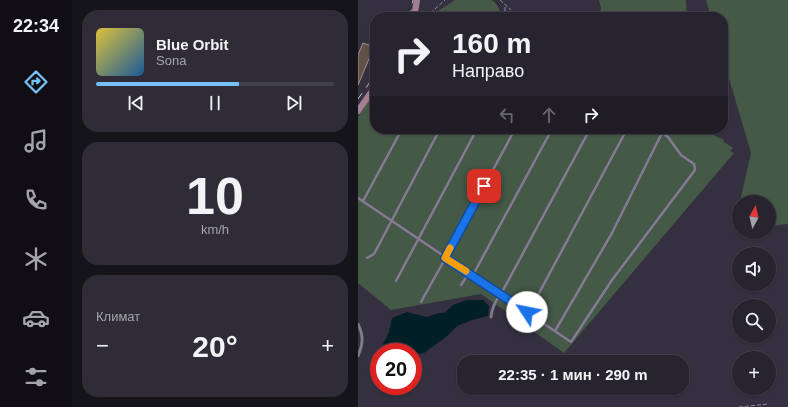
<!DOCTYPE html>
<html lang="ru">
<head>
<meta charset="utf-8">
<style>
  body { margin:0; font-family:Helvetica,sans-serif; background:#2f2c37; color:#f1f3f6; height:100vh; display:flex; flex-direction:column; font-size:15px; white-space:nowrap }
  * { box-sizing:border-box; margin:0 }
  p { font-size:13px; color:#a4a4aa }
  .icon { flex:none; width:22px; height:22px; fill:none; stroke:currentColor; stroke-width:2; stroke-linecap:round; stroke-linejoin:round }
  .map { position:relative; flex:1; overflow:hidden }
  .drawer { display:flex; flex-direction:column; gap:10px; padding:10px; background:#15141a; width:286px }
  .drawer>* { flex:none }
  .hud { position:absolute; left:12px; top:12px; width:358px; height:122px; border-radius:16px; box-shadow:0 1px 3px #0004,0 0 0 1px #43414b; background:#27242f; color:#f1f3f6; overflow:hidden }
  .needle { width:26px; rotate:8deg }
  .fabs { position:absolute; left:374px; top:195px; display:grid; gap:8px }
  .fabs a { display:grid; place-items:center; width:44px; height:44px; border-radius:50%; background:#27242f; box-shadow:0 1px 3px #0004,0 0 0 1px #43414b; font-size:20px }
  .speed { position:absolute; left:12px; top:343px; display:flex; gap:8px; font-size:20px; font-weight:700; text-align:center }
  .speed>* { display:grid; place-content:center; width:52px; height:52px; border-radius:50%; background:#27242f; box-shadow:0 1px 3px #0004,0 0 0 1px #43414b; line-height:1 }
  .speed .limit { border:6px solid #d22; background:#fff; color:#111 }
  .pin { position:absolute; display:grid; place-items:center; width:34px; height:34px; color:#fff; margin:-17px; border-radius:8px; box-shadow:0 2px 6px #0006 }
  .me { position:absolute; width:44px; margin:-22px; rotate:304deg; stroke-linejoin:round; filter:drop-shadow(0 0 3px #0008) }
  .turn { display:flex; align-items:center; gap:14px; height:84px; padding:0 16px; font-size:18px }
  .turn .icon { width:52px; height:52px; stroke-width:2.5 }
  .turn b { display:block; font-size:28px; line-height:34px }
  .lanes { display:flex; align-items:center; height:38px; padding:0 16px; background:#0003; justify-content:center; gap:20px; direction:ltr }
  .lanes .off { opacity:.35 }
  .big { font-size:30px; font-weight:800; line-height:1.1 }
  .drawer .tile { flex:1; display:flex; flex-direction:column; justify-content:center; gap:6px; min-width:0; padding:0 14px; border-radius:16px; background:#2f2c37 }
  .drawer .dial { align-items:center; gap:0 }
  .dial b { font-size:52px; line-height:1 }
  .song { display:flex; align-items:center; gap:12px }
  .cover { width:48px; height:48px; border-radius:6px; background:linear-gradient(135deg,hsl(50 70% 55%),hsl(210 70% 35%)) }
  .played { height:4px; border-radius:2px; background:linear-gradient(90deg,#75c0f6 60%,#43414b 60%) }
  .keys { display:flex; justify-content:space-around; direction:ltr }
  .heat { display:flex; justify-content:space-between; align-items:center; font-size:22px; direction:ltr }
  .trip { position:absolute; left:99px; top:355px; width:232px; height:40px; border-radius:16px; background:#27242f; box-shadow:0 1px 3px #0004,0 0 0 1px #43414b; font-weight:800; line-height:40px; text-align:center }
  main { display:flex; flex:1; min-height:0 }
  .menu { display:flex; flex-direction:column; width:72px; justify-content:space-around; align-items:center; background:#100e13; color:#a4a4aa }
  .menu .icon { width:28px; height:28px }
  .menu .on { color:#75c0f6 }
  .menu b { font-size:18px; color:#f1f3f6 }
  .map>svg:first-child { display:block }
  .green { fill:#455947 }
  .water { fill:#001f26 }
  .building { fill:#615148; stroke:#a39187 }
  .lines { fill:none; stroke-linecap:round; stroke-linejoin:round }
  .lane-casing { stroke:#504c58; stroke-width:3.5 }
  .secondary-casing { stroke:#504c58; stroke-width:7 }
  .path { stroke:#8f8b98; stroke-width:1; stroke-dasharray:4 2; stroke-linecap:butt }
  .lane { stroke:#817d8d; stroke-width:2.5 }
  .secondary { stroke:#a47f92; stroke-width:6 }
  .rail { stroke:#c5c1cc; stroke-width:1; stroke-dasharray:7 7; stroke-linecap:butt }
  .route-casing { stroke:#114b97; stroke-width:10 }
  .route { stroke:#1a73e8; stroke-width:7 }
  .slow { stroke:#f59e0b; stroke-width:7 }
</style>
</head>
<body>
<main>
<nav class="menu">
<b>22:34</b>
<svg class="icon on" aria-label="directions" viewBox="0 0 24 24"><path d="M12 3l9 9-9 9-9-9zM9 14v-3h6M13 9l2 2-2 2"/></svg>
<svg class="icon" aria-label="music" viewBox="0 0 24 24"><path d="M9 18V5l10-2v13"/><circle cx="6" cy="18" r="3"/><circle cx="16" cy="16" r="3"/></svg>
<svg class="icon" aria-label="phone" viewBox="0 0 24 24"><path d="M5 4h4l2 5-3 2q2 4 5 5l2-3 5 2v4C11 20 4 13 5 4z"/></svg>
<svg class="icon" aria-label="climate" viewBox="0 0 24 24"><path d="M12 3v18M4 7l16 10M4 17L20 7"/></svg>
<svg class="icon" aria-label="car" viewBox="0 0 24 24"><path d="M5 17H2v-5l4-1 3-4h7l3 4 3 1v5h-3M9 17h6M6 11h13"/><circle cx="7" cy="17" r="2"/><circle cx="17" cy="17" r="2"/></svg>
<svg class="icon" aria-label="filters" viewBox="0 0 24 24"><path d="M4 7h16M4 17h16"/><circle cx="9" cy="7" r="2"/><circle cx="15" cy="17" r="2"/></svg>
</nav>
<section class="drawer">
<div class="tile">
<div class="song"><i class="cover"></i><div><b>Blue Orbit</b><p>Sona</p></div></div>
<div class="played"></div>
<div class="keys"><svg class="icon" aria-label="previous" viewBox="0 0 24 24"><path d="M18 5L8 12l10 7zM5 5v14"/></svg><svg class="icon" aria-label="pause" viewBox="0 0 24 24"><path d="M8 5v14M16 5v14"/></svg><svg class="icon" aria-label="next" viewBox="0 0 24 24"><path d="M6 5l10 7-10 7zM19 5v14"/></svg></div>
</div>
<div class="tile dial"><b>10</b><p>km/h</p></div>
<div class="tile"><p>Климат</p>
<div class="heat"><a>−</a><b class="big">20°</b><a>+</a></div>
</div>
</section>
<div class="map">
<svg width="430" height="407" viewBox="0 0 430 407">
  <rect width="100%" height="100%" fill="#34303f"/>
  <path class="green" d="M97,0h37c5,4 9,10 9,17h-70l4,-4z
    M241,0h87l1,17h-88l2,-9z
    M348,0h82v224l-19,2v-24h-26l-2,-5 10,-44 -28,-95v-41h-12z
    M17,92v37h329l13,8 6,2 1,3 9,6 -3,3 4,2 -170,200 -83,-59 -90,16 -33,-27v-166z"/>
  <path class="water" d="M109,300h16l6,6 -1,10 -16,4 -15,6 -11,11 -22,16 -11,2v-3l-21,-1 -9,-7 6,-12 3,-14 15,-6 20,5 12,-4h5l9,-8z"/>
  <path class="building" d="M5,43l11,4 -16,38v-30z"/>
  <g class="lines">
    <defs>
      <path id="lane" d="M0,198l213,144 41,-62 83,-110 -1,-6 -13,-9 -13,-18 -6,-4
        M5,201l39,-72
        M9,258l7,-4 66,-125
        M115,275l79,-146
        M38,281l81,-152
        M103,285l8,-12
        M63,302l19,-34 75,-139
        M169,312l3,-2 97,-181
        M133,317c1,-9 4,-16 10,-23l89,-165
        M0,324c6,12 5,20 0,32
        M197,331l57,-98 50,-100 -3,-4"/>
      <path id="secondary" d="M56,17l3,-17
        M0,111l17,-24"/>
    </defs>
    <use href="#lane" class="lane-casing"/>
    <use href="#secondary" class="secondary-casing"/>
    <path class="path" d="M142,0l11,10
      M68,17l19,-17
      M147,17v-11
      M381,407l29,-3"/>
    <use href="#lane" class="lane"/>
    <use href="#secondary" class="secondary"/>
    <path class="rail" d="M52,17l3,-17
      M0,99l17,-24"/>
  </g>
  <g class="lines">
    <defs>
      <path id="route" d="M126,186l-39,72 82,54"/>
    </defs>
    <use href="#route" class="route-casing"/>
    <use href="#route" class="route"/>
    <path class="slow" d="M92,248l-5,10 21,13"/>
  </g>
</svg>
<div class="fabs">
<a><svg class="needle" viewBox="-14 -14 28 28"><path d="M0-13l5 13h-10z" fill="#e53935"/><path d="M0 13l5-13h-10z" fill="#a4a4aa"/></svg></a>
<a><svg class="icon" aria-label="sound" viewBox="0 0 24 24"><path d="M4 9h4l5-4v14l-5-4H4zM17 9q2 3 0 6"/></svg></a>
<a><svg class="icon" aria-label="search" viewBox="0 0 24 24"><circle cx="10" cy="10" r="6"/><path d="M15 15l6 6"/></svg></a>
<a>+</a>
</div>
<div class="speed"><div class="limit">20</div></div>
<div class="pin" style="left:126px;top:186px;background:#d93025"><svg class="icon" aria-label="arrive" viewBox="0 0 24 24"><path d="M6 21V4h12l-3 4 3 4H6"/></svg></div>
<svg class="me" style="left:169px;top:312px" viewBox="-20 -20 40 40"><circle r="19" fill="#fff"/><path d="M0-13L10 11 0 6-10 11z" fill="#1a73e8"/></svg>
<div class="trip">22:35 · 1 мин · 290 m</div>
<div class="hud">
<div class="turn"><svg class="icon" aria-label="right" viewBox="0 0 24 24"><path d="M7 20v-9h11M14 6l5 5-5 5"/></svg><div><b>160 m</b>Направо</div></div>
<div class="lanes"><svg class="icon off" aria-label="left" viewBox="0 0 24 24"><path d="M17 20v-9H6M10 6l-5 5 5 5"/></svg><svg class="icon off" aria-label="ahead" viewBox="0 0 24 24"><path d="M12 20V5M6 11l6-6 6 6"/></svg><svg class="icon" aria-label="right" viewBox="0 0 24 24"><path d="M7 20v-9h11M14 6l5 5-5 5"/></svg></div>
</div>
</div>
</main>
</body>
</html>
